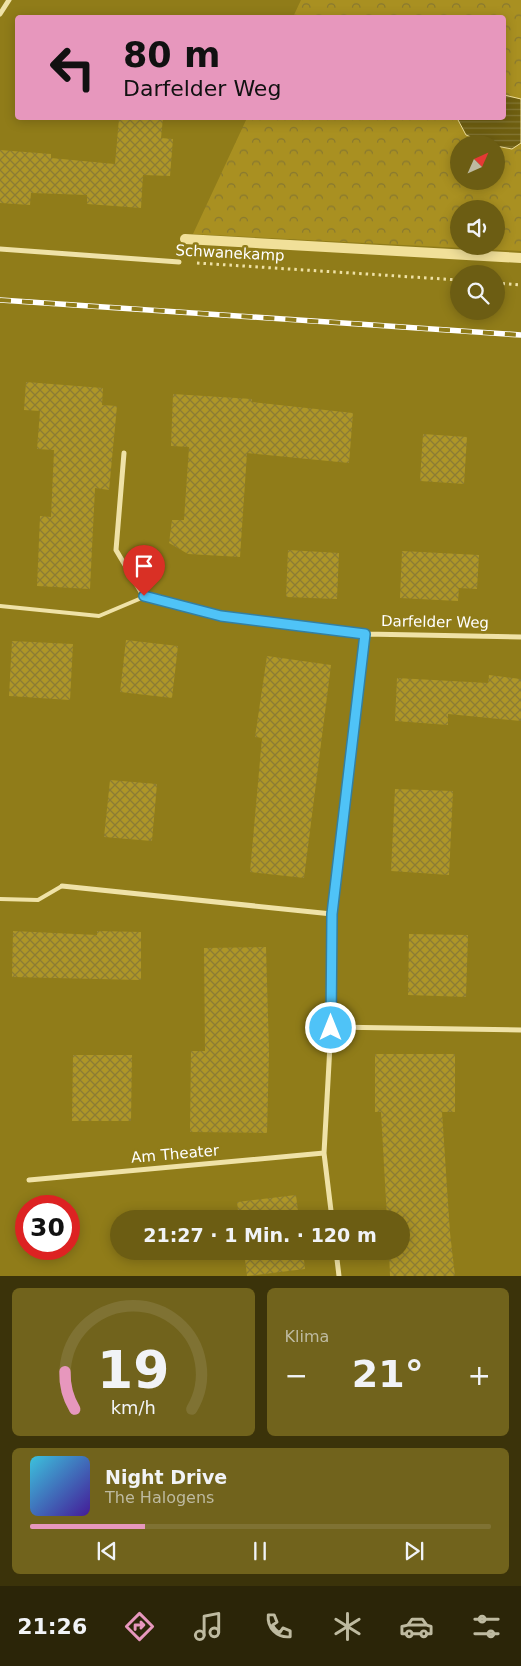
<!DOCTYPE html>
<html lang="de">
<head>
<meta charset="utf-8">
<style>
  body { margin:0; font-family:"DejaVu Sans",sans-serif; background:#71631c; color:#f1f3f6; height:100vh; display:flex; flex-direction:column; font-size:19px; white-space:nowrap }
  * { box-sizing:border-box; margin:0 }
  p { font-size:16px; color:#bebaa0 }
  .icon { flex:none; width:28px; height:28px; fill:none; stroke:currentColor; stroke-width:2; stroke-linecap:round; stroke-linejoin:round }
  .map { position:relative; height:1276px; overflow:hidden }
  .drawer { display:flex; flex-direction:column; gap:12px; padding:12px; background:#3b330a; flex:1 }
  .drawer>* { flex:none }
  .banner { position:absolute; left:15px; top:15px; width:491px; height:105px; border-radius:5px; box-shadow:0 2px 12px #0003; background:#e797bd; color:#111; overflow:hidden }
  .needle { width:32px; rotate:45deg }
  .controls { position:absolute; left:450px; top:135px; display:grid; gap:10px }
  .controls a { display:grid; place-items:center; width:55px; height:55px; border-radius:50%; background:#6c5d13; box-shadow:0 2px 12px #0003; font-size:25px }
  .speed { position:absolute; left:15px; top:1195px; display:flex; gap:10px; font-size:25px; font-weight:700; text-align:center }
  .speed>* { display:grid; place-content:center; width:65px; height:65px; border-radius:50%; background:#6c5d13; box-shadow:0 2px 12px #0003; line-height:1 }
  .speed .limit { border:8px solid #d22; background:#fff; color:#111 }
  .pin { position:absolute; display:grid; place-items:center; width:42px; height:42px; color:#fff; margin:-51px -21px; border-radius:50% 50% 50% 0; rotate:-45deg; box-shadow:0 0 5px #0007 }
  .pin .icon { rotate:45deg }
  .me { position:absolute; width:55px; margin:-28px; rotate:0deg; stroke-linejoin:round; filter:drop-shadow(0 0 4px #0008) }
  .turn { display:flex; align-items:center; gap:18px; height:105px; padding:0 25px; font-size:22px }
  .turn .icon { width:65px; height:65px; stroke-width:2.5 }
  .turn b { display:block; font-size:35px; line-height:42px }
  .big { font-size:38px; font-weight:600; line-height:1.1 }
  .drawer .card { flex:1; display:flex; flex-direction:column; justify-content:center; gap:8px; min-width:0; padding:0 18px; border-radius:8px; background:#71631c }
  .drawer .dial { align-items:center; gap:0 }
  .dial svg { height:130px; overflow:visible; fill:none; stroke:#7f7233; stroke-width:7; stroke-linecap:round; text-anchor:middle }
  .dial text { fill:#f1f3f6; stroke:none }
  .song { display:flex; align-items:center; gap:15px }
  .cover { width:60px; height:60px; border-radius:8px; background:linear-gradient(135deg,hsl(190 70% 55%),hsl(260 70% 35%)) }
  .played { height:5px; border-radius:2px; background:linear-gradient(90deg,#e797bd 25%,#7f7233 25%) }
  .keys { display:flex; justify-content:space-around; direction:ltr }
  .heat { display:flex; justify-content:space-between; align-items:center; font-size:28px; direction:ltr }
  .drawer .tiles { flex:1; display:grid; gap:12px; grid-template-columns:1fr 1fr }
  .card:last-child { grid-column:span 2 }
  .trip { position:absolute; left:110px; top:1210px; width:300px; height:50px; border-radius:25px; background:#6c5d13; box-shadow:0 2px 12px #0003; font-weight:600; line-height:50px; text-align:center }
  .tabs { display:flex; height:80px; justify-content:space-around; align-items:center; background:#2b2508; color:#bebaa0 }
  .tabs .icon { width:35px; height:35px }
  .tabs .current { color:#e797bd }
  .tabs b { font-size:22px; color:#f1f3f6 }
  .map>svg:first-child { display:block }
  .forest { fill:url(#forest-crowns); fill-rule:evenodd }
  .water { fill:url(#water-rules); stroke:#f1e099 }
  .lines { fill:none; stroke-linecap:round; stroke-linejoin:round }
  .stream { stroke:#f1e099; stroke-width:10 }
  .building { fill:url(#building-cross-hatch) }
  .path { stroke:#efe2a7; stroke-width:3; stroke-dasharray:2.5 4; stroke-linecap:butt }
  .service { stroke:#efe2a7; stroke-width:4 }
  .minor { stroke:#efe2a7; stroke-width:5 }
  .rail-casing { stroke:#fff; stroke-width:5.5 }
  .rail { stroke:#907c19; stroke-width:4; stroke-dasharray:11; stroke-linecap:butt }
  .route-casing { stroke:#337fa1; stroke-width:12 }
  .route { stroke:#4fc3f7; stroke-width:9 }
  .labels { text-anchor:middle; stroke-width:5; stroke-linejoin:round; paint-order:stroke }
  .street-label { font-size:15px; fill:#fff; stroke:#907c19 }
</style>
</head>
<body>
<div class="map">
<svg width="521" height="1276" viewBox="0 0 521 1276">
  <defs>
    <pattern id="forest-crowns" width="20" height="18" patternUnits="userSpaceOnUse" patternTransform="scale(1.25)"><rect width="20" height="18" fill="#a99021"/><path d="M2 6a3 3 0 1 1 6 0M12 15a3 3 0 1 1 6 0" fill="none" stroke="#887830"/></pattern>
    <pattern id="water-rules" width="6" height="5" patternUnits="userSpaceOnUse" patternTransform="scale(1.25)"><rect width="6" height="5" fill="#6e5e10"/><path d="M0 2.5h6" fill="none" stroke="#847634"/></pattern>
    <pattern id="building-cross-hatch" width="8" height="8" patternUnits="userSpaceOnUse" patternTransform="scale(1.25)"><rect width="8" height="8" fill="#ae9627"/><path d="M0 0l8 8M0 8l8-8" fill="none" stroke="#8c7c34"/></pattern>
  </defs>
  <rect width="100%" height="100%" fill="#907c19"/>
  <path class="forest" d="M301,0h220v251l-328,-17 54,-116h257v-100l-211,-1zM459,144h37v37h-37zM459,209h37v37h-37z"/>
  <path class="water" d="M504,95l17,4v44l-9,6 -16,-3v-2l-10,-1 -20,-8 -9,-17h47z"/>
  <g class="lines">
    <path class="stream" d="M185,239l336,19"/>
  </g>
  <path class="building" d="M119,118h44l-2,20 12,1 -3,37 -27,-1 -2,33 -54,-4v-9l-56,-2 -1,12 -30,-2v-53l51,4v4l64,6z
    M26,382l77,6 -1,17 15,1 -8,84 -14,-2 -5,101 -53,-3 3,-70 11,1 3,-67 -17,-1 3,-38 -16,-1z
    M173,394l79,5v3l101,11 -4,50 -102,-10 -7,104 -52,-3 -19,-11 3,-23h12l5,-73 -18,-1z
    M423,434l44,3 -3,47 -44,-3z
    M288,550l51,3 -2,46 -51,-2z
    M402,551l77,4 -2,34 -18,-1 -1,13 -58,-3z
    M126,640l52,6 -6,52 -52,-6z
    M12,641l61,3 -3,56 -61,-4z
    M267,656l64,9 -27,213 -54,-6 12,-134 -7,-1z
    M489,675l32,4v42l-73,-7v11l-53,-4 2,-43 91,5z
    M110,780l47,4 -5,57 -48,-4z
    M395,789l58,2 -4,84 -58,-4z
    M13,931l84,4v-4l44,1v48l-129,-3z
    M409,934l59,1 -2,62 -58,-2z
    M266,947l3,105 -2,81 -77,-1 1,-81h14l-1,-103z
    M375,1054h80v58h-13l8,121 5,43h-65l-1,-25h12v-32h-14l-6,-107h-6z
    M73,1055h59l-1,66h-59z
    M296,1195l3,24h-60l-2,-17z
    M244,1251h59l2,18 -58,7z"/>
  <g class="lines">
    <path class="path" d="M197,263l262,17
      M496,283l25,2"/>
    <path class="service" d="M0,606l99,10 45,-19
      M0,899l38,1 24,-14"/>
    <path class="minor" d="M0,14l9,-14
      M0,249l179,13
      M124,453l-8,97 28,47 77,19 144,18 156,3
      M62,886l270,28
      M331,1027l190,3
      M29,1180l295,-27
      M332,1219l-8,-66 7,-126 1,-113 33,-280
      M336,1251l3,25"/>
    <defs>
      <path id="rail" d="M0,300l521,35"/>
    </defs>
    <use href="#rail" class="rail-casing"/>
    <use href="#rail" class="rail"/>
  </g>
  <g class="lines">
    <defs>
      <path id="route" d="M144,596l77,20 144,18 -33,280 -1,114"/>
    </defs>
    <use href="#route" class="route-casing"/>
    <use href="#route" class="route"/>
  </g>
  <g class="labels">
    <g class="street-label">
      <text transform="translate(230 253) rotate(3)" y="5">Schwanekamp</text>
      <text transform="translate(435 622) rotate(1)" y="5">Darfelder Weg</text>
      <text transform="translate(175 1154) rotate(-5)" y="5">Am Theater</text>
    </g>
  </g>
</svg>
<div class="controls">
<a><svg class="needle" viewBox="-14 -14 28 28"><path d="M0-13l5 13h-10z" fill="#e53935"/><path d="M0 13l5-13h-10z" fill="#bebaa0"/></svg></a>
<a><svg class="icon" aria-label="sound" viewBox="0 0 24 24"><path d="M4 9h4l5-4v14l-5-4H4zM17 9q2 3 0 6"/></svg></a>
<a><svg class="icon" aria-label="search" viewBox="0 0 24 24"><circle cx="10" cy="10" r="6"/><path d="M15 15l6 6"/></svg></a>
</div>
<div class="speed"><div class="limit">30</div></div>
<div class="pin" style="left:144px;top:596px;background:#d93025"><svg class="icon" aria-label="arrive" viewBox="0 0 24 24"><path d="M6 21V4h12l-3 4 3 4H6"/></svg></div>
<svg class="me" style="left:331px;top:1028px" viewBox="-20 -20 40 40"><circle r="17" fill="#4fc3f7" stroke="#fff" stroke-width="3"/><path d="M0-11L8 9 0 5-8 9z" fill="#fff"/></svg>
<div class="trip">21:27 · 1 Min. · 120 m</div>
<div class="banner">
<div class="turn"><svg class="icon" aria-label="left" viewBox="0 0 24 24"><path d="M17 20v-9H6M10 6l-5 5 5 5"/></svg><div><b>80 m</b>Darfelder Weg</div></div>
</div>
</div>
<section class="drawer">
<div class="tiles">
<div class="card dial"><svg viewBox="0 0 100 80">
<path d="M14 69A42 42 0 1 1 86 69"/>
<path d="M14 69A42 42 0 0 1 8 46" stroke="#e797bd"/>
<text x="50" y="56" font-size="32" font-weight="700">19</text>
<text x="50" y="72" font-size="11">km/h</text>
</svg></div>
<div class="card"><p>Klima</p>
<div class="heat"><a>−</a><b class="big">21°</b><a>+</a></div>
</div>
<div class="card">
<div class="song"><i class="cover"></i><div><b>Night Drive</b><p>The Halogens</p></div></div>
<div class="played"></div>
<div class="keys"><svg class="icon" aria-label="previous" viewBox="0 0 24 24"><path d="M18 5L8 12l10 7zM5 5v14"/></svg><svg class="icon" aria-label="pause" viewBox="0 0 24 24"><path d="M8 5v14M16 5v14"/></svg><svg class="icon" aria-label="next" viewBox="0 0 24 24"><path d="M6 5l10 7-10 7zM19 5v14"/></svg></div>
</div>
</div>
</section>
<nav class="tabs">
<b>21:26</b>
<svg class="icon current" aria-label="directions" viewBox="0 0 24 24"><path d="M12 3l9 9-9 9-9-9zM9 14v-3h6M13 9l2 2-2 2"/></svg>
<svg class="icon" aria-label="music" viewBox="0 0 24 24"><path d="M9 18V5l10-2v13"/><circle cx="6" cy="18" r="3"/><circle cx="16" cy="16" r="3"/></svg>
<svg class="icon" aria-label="phone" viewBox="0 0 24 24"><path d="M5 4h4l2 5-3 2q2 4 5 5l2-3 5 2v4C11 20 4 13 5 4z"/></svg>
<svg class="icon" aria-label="climate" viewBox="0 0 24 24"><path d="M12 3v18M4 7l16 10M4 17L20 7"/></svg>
<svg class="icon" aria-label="car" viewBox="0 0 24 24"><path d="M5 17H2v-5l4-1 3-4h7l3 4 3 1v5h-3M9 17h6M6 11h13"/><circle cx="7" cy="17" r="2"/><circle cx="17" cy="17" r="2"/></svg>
<svg class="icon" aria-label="filters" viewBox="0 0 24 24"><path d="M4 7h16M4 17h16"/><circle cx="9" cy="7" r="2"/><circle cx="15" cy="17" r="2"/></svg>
</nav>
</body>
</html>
